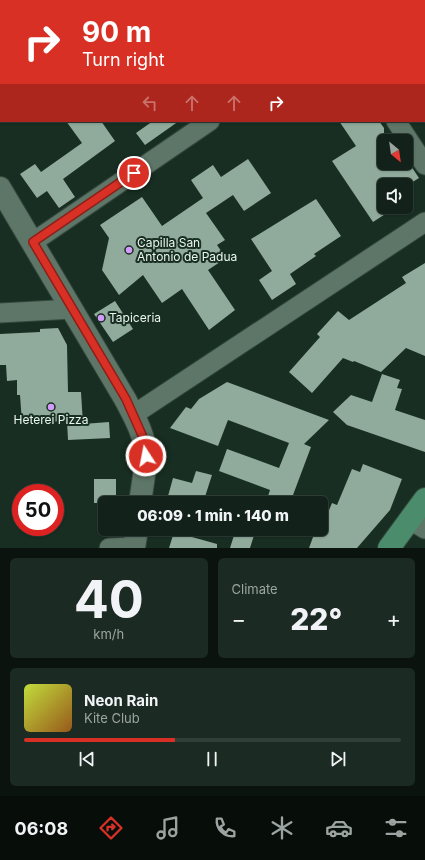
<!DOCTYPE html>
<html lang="en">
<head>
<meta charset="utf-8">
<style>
  body { margin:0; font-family:Inter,sans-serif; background:#1b2a23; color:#f1f3f6; height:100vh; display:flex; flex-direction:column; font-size:15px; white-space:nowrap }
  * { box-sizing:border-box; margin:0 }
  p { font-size:13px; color:#9ca4a2 }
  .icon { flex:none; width:22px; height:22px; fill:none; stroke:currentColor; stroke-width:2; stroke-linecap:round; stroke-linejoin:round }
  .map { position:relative; height:548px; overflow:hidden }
  .drawer { display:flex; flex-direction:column; gap:10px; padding:10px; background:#0a130e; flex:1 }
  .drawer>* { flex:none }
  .top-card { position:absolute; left:0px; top:0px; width:425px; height:122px; box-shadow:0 1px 3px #0004,0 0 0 1px #313f39; background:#d93025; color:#fff; overflow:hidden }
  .needle { width:26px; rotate:151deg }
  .fabs { position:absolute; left:377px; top:134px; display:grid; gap:8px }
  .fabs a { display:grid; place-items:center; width:36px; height:36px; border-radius:6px; background:#12221a; box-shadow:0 1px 3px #0004,0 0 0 1px #313f39; font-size:20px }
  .speed { position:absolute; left:12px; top:484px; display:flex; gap:8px; font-size:20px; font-weight:700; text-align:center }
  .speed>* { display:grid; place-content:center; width:52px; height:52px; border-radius:50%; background:#12221a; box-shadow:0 1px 3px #0004,0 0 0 1px #313f39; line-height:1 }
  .speed .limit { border:6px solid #d22; background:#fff; color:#111 }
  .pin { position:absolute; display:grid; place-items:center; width:34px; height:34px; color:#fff; margin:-17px; border:2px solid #fff; border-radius:50%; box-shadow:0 1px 4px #0007 }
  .me { position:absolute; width:44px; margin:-22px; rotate:349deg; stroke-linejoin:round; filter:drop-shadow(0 0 3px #0008) }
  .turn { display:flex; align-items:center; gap:14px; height:84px; padding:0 16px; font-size:18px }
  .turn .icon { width:52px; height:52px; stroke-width:2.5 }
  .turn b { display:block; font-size:28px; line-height:34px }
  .lanes { display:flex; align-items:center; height:38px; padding:0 16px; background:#0003; justify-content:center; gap:20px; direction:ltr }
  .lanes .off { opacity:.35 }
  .big { font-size:30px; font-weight:800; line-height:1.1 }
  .drawer .tile { flex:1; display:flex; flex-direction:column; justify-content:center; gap:6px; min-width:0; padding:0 14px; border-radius:6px; background:#1b2a23 }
  .drawer .dial { align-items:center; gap:0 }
  .dial b { font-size:52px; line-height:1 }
  .song { display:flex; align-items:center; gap:12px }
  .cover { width:48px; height:48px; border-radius:6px; background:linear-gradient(135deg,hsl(70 70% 55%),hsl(30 70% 35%)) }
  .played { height:4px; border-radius:2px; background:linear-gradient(90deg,#d93025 40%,#313f39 40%) }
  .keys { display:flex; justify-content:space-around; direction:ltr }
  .heat { display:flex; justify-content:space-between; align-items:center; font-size:22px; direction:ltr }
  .drawer .tiles { flex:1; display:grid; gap:10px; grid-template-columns:1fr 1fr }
  .tile:last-child { grid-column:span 2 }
  .trip { position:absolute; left:98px; top:496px; width:230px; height:40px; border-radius:6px; background:#12221a; box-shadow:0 1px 3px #0004,0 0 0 1px #313f39; font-weight:800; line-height:40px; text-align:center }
  .tabs { display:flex; height:64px; justify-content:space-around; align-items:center; background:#070e0a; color:#9ca4a2 }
  .tabs .icon { width:28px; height:28px }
  .tabs .active { color:#d93025 }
  .tabs b { font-size:18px; color:#f1f3f6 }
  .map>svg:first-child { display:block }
  .building { fill:#90aa9b }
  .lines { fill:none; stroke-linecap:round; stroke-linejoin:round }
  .minor-casing { stroke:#35483d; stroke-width:21 }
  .secondary-casing { stroke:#35483d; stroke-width:24 }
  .primary-casing { stroke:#35483d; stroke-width:24 }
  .minor { stroke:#5e7668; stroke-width:19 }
  .secondary { stroke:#5e7668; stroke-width:22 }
  .primary { stroke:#4a8c6c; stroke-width:22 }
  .route-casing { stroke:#8d1f18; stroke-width:10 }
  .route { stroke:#d93025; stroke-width:7 }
  .poi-dot { fill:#d39cfc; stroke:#182e22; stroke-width:1.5 }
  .labels { text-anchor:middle; stroke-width:4; stroke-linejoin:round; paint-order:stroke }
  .poi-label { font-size:12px; fill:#e9f7ef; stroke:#182e22; text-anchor:start }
</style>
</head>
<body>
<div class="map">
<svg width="425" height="548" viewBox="0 0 425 548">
  <rect width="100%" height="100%" fill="#182e22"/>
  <path class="building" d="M66,121h35l14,20 -52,38 12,18 -16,11 -12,-17 -10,7 -17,-24 15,-10 6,8 41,-29z
    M153,121h26l-34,24 -9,-12z
    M339,121h40l5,7v35h25l10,15 -8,5 3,5 -8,6v-9h-22v22h3l3,4 -17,11 -41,-61 24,-15z
    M248,159l23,34 -27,18 -11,-16 -27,18 19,27 -8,5 9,13 -18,12 27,40 -26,20 -27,-41 -20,14 -19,-28 -24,20 -17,-25 7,-32 -9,-13 42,-28 20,29 41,-28 -12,-18 22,-15 8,12z
    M316,199l25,37 -27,18 2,2 -26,18 6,10 -24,16 -13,-20 13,-9 -21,-32z
    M425,263v93l-19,-8 -25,24 -27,-11 -1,1 -10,-4 -31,35 -23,-21 31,-35 -3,-3 21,-23 11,9 57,-37 -4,-6z
    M115,301l18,28 -20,13 -19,-28z
    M58,328l9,17 1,47h13l2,32 26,-2 1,16 -42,2 -1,-19 -45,2 -2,-28h-3v-15l-10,1 -1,-16h-6v-31l40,-2v-3z
    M382,374l18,6 -3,8 5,1 -7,21 30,10v32l-78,-27 -14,-13 18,-17 21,7z
    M227,382l102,38 -25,24 7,3 -21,56 -22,-7 2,-6 -51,-19 8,-22 52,19 10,-25 -61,-23 -10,26 -48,-18 16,-21 5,2 8,-10z
    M363,464l39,15 -12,31 -33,38h-48l7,-19h5v-17l6,3 5,-12 5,2 15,-36 8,3z
    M196,471l16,4 -9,28h-35l2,-6 -2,-1 5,-18 19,5z
    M94,479h22v24h-22z
    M236,529h20l-6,19h-20z
    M174,532l43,12v4h-48z"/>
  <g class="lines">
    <defs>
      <path id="minor" d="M314,0v1
        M25,1l1,-1
        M0,18l1,-1
        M396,121l29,44
        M33,242l177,-121
        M0,313l73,-4
        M133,415l292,-193
        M410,520l15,9
        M109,548l25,-1"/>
      <path id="secondary" d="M0,188l125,211c9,17 21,38 21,58 -1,15 -4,31 -6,46
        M134,548l3,-19"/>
      <path id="primary" d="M389,548l36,-49"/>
    </defs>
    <use href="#minor" class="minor-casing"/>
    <use href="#secondary" class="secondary-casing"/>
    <use href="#primary" class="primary-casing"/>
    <use href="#minor" class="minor"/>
    <use href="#secondary" class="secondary"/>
    <use href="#primary" class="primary"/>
  </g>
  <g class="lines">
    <defs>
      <path id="route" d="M134,173l-101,69 93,157 16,36 4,21"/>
    </defs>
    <use href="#route" class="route-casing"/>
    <use href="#route" class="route"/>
  </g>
  <g class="poi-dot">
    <circle cx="129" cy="250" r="4"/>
    <circle cx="101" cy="318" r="4"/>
    <circle cx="51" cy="407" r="4"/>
  </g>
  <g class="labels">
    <g class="poi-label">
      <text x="137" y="247">Capilla San<tspan x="137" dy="14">Antonio de Padua</tspan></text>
      <text x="109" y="322">Tapiceria</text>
      <text x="51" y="424" text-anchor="middle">Heterei Pizza</text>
    </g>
  </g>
</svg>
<div class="fabs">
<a><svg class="needle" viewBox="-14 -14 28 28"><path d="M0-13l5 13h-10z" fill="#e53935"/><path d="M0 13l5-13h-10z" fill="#9ca4a2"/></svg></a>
<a><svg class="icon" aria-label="sound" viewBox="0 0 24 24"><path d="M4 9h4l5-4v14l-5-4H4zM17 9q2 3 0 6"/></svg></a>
</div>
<div class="speed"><div class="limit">50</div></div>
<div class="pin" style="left:134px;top:173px;background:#d93025"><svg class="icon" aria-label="arrive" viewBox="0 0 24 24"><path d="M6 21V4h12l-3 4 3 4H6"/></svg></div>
<svg class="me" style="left:146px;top:456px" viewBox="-20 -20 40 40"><circle r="17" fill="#d93025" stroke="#fff" stroke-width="3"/><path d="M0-11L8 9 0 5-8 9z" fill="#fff"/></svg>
<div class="trip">06:09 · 1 min · 140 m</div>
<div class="top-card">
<div class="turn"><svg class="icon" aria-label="right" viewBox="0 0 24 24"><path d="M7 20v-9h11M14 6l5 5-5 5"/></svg><div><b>90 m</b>Turn right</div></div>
<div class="lanes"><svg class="icon off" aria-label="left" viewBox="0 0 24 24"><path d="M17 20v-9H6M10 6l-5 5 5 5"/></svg><svg class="icon off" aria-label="ahead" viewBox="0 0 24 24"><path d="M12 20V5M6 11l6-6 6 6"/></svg><svg class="icon off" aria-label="ahead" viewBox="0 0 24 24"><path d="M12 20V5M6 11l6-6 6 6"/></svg><svg class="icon" aria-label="right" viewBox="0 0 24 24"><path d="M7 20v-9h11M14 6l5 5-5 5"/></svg></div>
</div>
</div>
<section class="drawer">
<div class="tiles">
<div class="tile dial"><b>40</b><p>km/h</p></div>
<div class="tile"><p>Climate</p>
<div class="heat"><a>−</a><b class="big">22°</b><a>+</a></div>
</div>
<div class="tile">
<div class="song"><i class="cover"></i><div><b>Neon Rain</b><p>Kite Club</p></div></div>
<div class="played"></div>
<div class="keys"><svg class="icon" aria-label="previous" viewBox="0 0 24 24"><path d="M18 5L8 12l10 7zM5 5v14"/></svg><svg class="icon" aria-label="pause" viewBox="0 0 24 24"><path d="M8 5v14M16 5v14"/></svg><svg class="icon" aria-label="next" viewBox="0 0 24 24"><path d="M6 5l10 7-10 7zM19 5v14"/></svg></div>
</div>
</div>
</section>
<nav class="tabs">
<b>06:08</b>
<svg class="icon active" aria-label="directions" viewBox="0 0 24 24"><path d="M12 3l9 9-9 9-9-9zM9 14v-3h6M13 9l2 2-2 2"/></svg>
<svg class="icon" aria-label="music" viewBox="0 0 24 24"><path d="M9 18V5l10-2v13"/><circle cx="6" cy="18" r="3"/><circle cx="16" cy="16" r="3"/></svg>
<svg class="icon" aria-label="phone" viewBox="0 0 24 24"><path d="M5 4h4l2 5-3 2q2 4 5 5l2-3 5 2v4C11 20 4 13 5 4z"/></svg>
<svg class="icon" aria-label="climate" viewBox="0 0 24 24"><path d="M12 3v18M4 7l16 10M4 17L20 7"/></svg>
<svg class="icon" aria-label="car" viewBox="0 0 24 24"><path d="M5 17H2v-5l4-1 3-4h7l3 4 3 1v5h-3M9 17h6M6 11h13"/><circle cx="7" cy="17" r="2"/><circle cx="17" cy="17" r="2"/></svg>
<svg class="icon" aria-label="filters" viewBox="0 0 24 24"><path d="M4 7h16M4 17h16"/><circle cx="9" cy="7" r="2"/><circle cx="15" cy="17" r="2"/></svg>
</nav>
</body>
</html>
